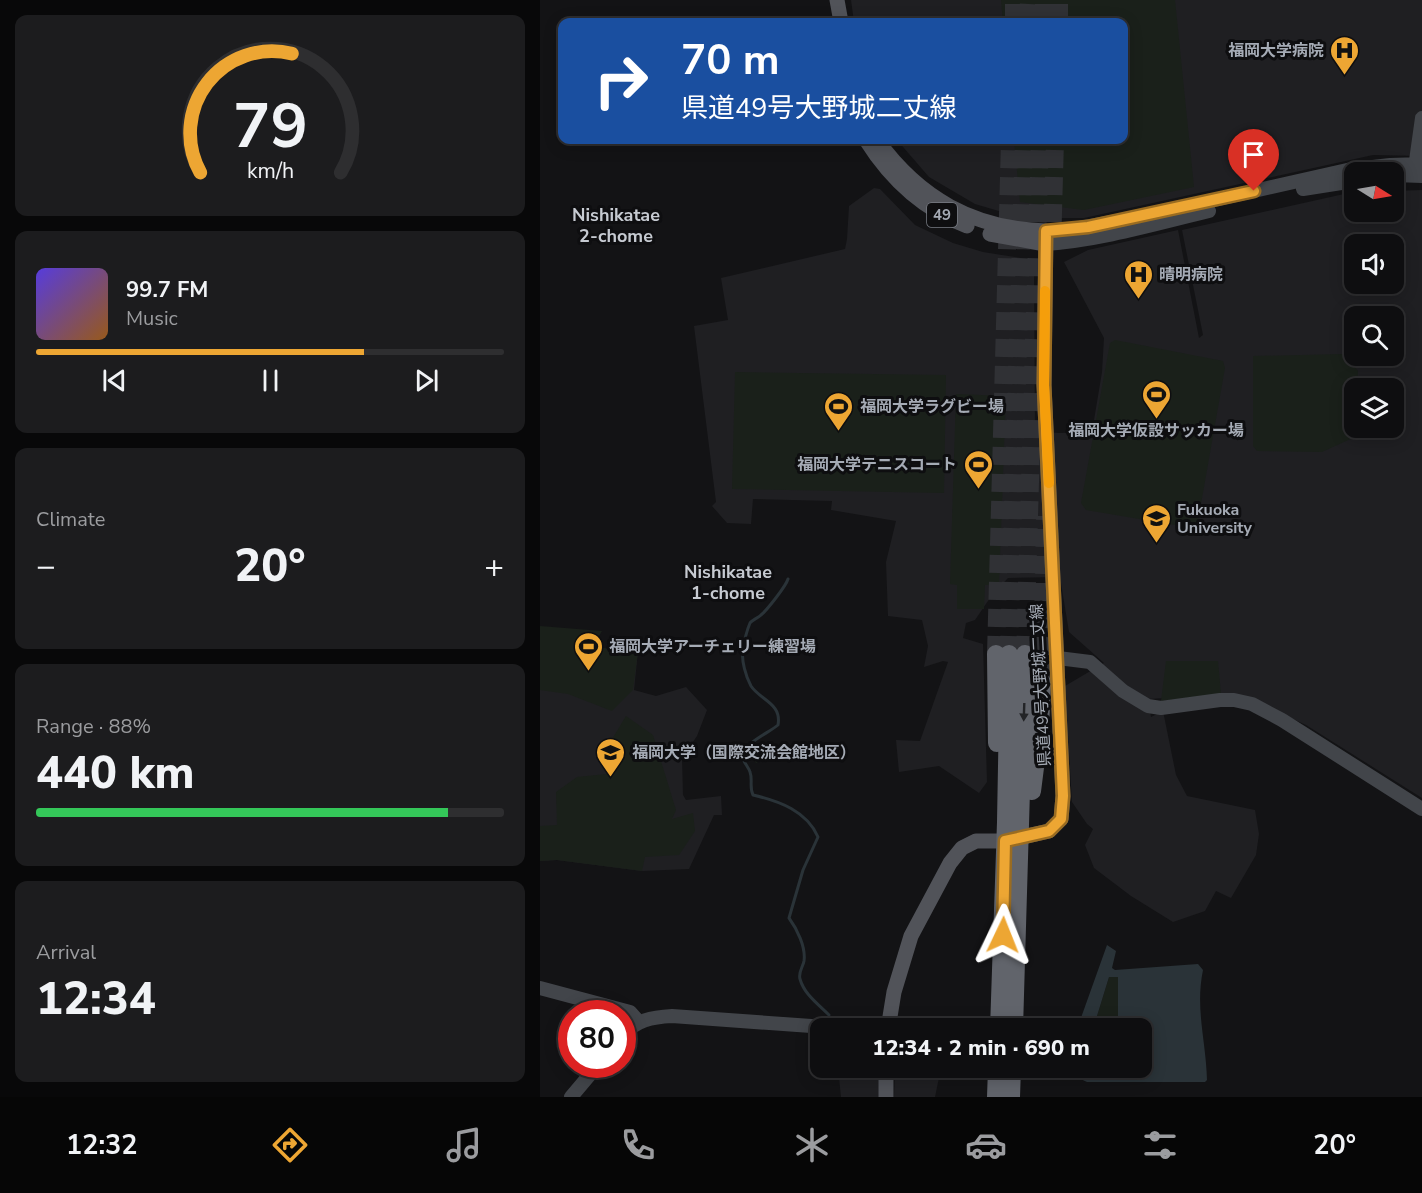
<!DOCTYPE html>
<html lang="en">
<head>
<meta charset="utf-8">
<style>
  body { margin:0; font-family:"Nunito Sans","Noto Sans JP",sans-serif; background:#1c1c1e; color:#f1f3f6; height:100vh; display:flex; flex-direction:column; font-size:22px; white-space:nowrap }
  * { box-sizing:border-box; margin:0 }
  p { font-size:20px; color:#9b9c9f }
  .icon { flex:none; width:33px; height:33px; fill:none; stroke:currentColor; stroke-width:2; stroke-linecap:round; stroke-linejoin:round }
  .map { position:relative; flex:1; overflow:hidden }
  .panel { display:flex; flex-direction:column; gap:15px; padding:15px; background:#080809; width:540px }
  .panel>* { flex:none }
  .top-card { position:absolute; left:18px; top:18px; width:570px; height:126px; border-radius:12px; box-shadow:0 3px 15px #0003,0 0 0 2px #2e2e30; background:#1a4fa0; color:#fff; overflow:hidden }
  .needle { width:39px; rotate:101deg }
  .buttons { position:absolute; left:804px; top:162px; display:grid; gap:12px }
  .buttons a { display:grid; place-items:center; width:60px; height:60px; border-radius:12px; background:#0e0e10; box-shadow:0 3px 15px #0003,0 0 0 2px #2e2e30; font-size:30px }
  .speed { position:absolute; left:18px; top:1000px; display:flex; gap:12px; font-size:30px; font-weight:700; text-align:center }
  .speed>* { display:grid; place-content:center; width:78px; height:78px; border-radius:50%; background:#0e0e10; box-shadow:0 3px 15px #0003,0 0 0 2px #2e2e30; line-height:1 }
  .speed .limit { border:9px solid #d22; background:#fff; color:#111 }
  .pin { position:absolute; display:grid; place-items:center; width:51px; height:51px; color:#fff; margin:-62px -26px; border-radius:50% 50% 50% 0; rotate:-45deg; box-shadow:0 0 6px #0007 }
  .pin .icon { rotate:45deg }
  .me { position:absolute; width:66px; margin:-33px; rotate:2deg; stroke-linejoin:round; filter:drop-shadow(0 0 4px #0008) }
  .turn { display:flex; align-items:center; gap:21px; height:126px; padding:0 24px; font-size:27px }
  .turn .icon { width:78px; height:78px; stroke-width:2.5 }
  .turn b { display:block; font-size:42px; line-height:51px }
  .big { font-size:45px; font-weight:800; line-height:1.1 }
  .panel .tile { flex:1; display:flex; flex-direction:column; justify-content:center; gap:9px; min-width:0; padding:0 21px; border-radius:12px; background:#1c1c1e }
  .panel .dial { align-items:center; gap:0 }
  .dial svg { height:156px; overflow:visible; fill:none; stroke:#2e2e30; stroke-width:7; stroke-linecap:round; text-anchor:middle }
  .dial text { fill:#f1f3f6; stroke:none }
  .song { display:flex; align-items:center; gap:18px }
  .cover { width:72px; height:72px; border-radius:9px; background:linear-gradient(135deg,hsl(250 70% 55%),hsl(30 70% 35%)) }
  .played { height:6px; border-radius:3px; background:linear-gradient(90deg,#eda633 70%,#2e2e30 70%) }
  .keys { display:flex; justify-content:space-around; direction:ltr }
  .heat { display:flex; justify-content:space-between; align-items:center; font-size:33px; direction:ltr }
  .charge { height:9px; border-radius:4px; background:linear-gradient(90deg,#34c759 88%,#2e2e30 0) }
  .trip { position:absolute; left:270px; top:1018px; width:342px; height:60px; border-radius:12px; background:#0e0e10; box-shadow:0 3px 15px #0003,0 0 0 2px #2e2e30; font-weight:800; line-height:60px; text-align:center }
  .dock { display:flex; height:96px; justify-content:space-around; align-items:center; background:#060606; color:#9b9c9f }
  .dock .icon { width:42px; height:42px }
  .dock .current { color:#eda633 }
  .dock b { font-size:27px; color:#f1f3f6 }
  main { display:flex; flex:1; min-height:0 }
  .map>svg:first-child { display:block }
  .built { fill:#1f1f22; fill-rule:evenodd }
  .green { fill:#1a201a }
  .water { fill:#2a3338 }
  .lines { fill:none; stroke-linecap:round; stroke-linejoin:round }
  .stream { stroke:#2a3338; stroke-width:3 }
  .highway-tunnel { stroke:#303135; stroke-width:18; stroke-dasharray:18 9; stroke-linecap:butt }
  .secondary { stroke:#42454a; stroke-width:14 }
  .primary { stroke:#515359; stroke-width:15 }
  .highway { stroke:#61646b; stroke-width:18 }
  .oneway { fill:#232427 }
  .route-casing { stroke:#9a6c21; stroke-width:15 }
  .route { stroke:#eda633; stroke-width:10 }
  .slow { stroke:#f59e0b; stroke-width:10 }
  .labels { text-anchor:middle; stroke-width:6; stroke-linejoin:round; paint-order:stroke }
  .shield { fill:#0e0e10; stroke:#787c84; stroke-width:1.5 }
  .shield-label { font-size:15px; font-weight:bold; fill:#a5abb5 }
  .poi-label { font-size:16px; font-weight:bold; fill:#a5abb5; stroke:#0e0e10; text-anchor:start }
  .street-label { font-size:16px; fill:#a5abb5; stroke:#0e0e10 }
  .neighbourhood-label { font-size:18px; font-weight:bold; fill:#c6cad1; stroke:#0e0e10 }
</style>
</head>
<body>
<main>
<section class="panel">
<div class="tile dial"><svg viewBox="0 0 100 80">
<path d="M14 69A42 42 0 1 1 86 69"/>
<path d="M14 69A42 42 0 0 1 61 8" stroke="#eda633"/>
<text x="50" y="56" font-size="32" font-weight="700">79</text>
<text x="50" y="72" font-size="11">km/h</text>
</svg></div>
<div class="tile">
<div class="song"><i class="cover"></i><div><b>99.7 FM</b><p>Music</p></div></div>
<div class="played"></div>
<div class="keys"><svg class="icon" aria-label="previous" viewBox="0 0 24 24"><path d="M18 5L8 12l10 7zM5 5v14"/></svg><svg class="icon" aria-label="pause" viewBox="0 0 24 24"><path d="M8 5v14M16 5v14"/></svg><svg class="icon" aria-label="next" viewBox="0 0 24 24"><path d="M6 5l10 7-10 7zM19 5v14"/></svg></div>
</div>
<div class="tile"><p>Climate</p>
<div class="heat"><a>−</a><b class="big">20°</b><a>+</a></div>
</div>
<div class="tile"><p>Range · 88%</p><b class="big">440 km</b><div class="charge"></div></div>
<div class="tile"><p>Arrival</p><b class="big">12:34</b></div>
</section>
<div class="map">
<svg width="882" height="1097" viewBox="0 0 882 1097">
  <rect width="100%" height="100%" fill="#131315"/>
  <path class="built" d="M311,0h571v156l-49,-1 -289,63h-35l-40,-4 -34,-10 -46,-27 -32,-37h227v-118h-270z
    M334,188l6,1 35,36 38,18 30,9 44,7 7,11 1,161 24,2 33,-1 10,-60 2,-34 -40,-76 24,-12 90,-20 21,108 4,-3 -21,-105 162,-36 10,-1v19h40v-21l28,-1v608l-116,-73 -52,-24 -21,-7 -85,5 3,18 12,-6 13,64 11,21 68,14 4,24 -3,21 -25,43 -15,-7 -11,20 -32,11 -42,-26 -37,-28 -9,-23 8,-16 -6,-5 -15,-22 -7,-116 39,-23 -35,-31 -9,-55 -52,1 -16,17 -17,25 -9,3 -3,15 20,6 4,138 -8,11 -40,-27 -40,6 -3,-32 24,1 28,-79 -5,-1 -19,6 4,-21 -6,-26 -34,-4 -2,-54 10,-41 -65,-11 1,-9 -79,-2 -2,25 -24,-1 -15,-17 4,-4 -22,-176 34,-6 -7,-42 124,-29 2,-10 2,-33zM814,244h40v40h-40zM814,316h40v40h-40zM814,388h40v40h-40z
    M52,646l28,5h18l-4,39 22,6 30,-9 21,23 -10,26 -15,22 1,37 3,5 35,-4 1,19h-8l-25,54 -47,2 -85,-11 -17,1v-209z
    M298,1068h43v29h-40z
    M355,1068h46l-6,29h-41z"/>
  <path class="green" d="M461,0h174l19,187 -110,23 -64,-8 -6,-62h110v-118h-121z
    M575,340l108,21 2,7 -27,153 -5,7 -107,-18 -5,-7 29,-160z
    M804,354l14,17 -1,17h-3v40h3v8l-35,16 -65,-1 -4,-5v-90z
    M195,372l211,3 -2,118 -212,-4z
    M416,394l50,2 -7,189h-14l-1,24h-27v-24l-7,-1z
    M0,626l62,5 -9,15 27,5h18l-5,39 -21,21 -44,-17 -28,-4z
    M626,661h52l3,33 -60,7z
    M86,716l27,19 23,75 -4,9 21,-6 2,18 -16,24 -34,2 -3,14 -85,-11 -17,1v-35l17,-1 -1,-33 21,-15 30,-3 -7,-15z
    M214,747l18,1 1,8 -17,7 -6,-10z
    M569,977h9v52h-25z
    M545,1068h33v12h-14l1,-7 -12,4 -6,-1z"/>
  <path class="water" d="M567,945l9,6 -4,17 3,2 83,-6 5,6c-8,39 3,70 4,110l-2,2h-118l-13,-6 -3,-8h14l2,8 6,1 12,-5v8h13v-12h24v-39h-24v-52h-9l-16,52h-16z"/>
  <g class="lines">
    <path class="stream" d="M248,579c-2,7 -21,31 -27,36 -3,3 -9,5 -11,8 -3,7 -6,20 -7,27 -2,10 3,27 8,36 9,14 31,17 27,39 -9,8 -39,20 -35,34 2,5 6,9 7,13 3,8 -1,15 3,23 26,6 54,16 65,42l-15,33 -14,48c8,11 17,29 15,43 -1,6 -6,11 -4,18 4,15 18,25 29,36"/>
    <path class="highway-tunnel" d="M474,22v-22
      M488,22l1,-22
      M504,22v-22
      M519,22v-22
      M512,249l3,-109
      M456,654l14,-514
      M469,654l15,-514
      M485,654l15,-514
      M502,682l3,-166"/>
    <path class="secondary" d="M854,175l28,1
      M874,175l8,-57
      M763,189l51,-8
      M506,231l28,-2 65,-12 208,-47 43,-5 32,-1
      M505,244c56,-4 110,-20 164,-33
      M518,658l32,4 33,29 25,15 13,2 59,-8h14l18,4 30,16 140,89
      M0,988l90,24 9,10
      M82,1036c14,-16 30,-19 50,-20l181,13
      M31,1097l27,-32"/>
    <path class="primary" d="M297,0l4,22
      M326,140c24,38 58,70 101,86
      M337,140c42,58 96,89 169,91l-2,154 19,411 -2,23 -12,12 -44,10h-29l-14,7 -12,15 -39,73 -17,56 -6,37
      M450,234l55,10
      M346,1097v-29"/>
    <path class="highway" d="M456,654l1,89
      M492,791l8,-63 2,-46
      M459,1029l7,-207 3,-168
      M474,1029l11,-375
      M456,1097l1,-29
      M471,1097l1,-29"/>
  </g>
  <defs><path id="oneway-solid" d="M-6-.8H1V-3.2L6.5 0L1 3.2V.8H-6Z" transform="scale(1.5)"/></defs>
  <use class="oneway" href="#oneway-solid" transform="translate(484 712) rotate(92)"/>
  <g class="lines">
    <defs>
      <path id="route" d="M463,935l2,-94 44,-10 12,-12 2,-23 -19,-411 2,-154 42,-4 166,-36"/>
    </defs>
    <use href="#route" class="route-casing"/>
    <use href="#route" class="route"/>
    <path class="slow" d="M505,291l-1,94 5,98"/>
  </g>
  <defs>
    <symbol id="hospital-pin" viewBox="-11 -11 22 30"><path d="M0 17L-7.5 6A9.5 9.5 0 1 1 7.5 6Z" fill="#eda633" stroke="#0e0e10"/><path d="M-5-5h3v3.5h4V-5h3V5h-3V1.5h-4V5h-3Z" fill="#111"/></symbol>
    <symbol id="stadium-pin" viewBox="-11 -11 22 30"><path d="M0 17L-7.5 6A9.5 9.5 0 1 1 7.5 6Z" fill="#eda633" stroke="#0e0e10"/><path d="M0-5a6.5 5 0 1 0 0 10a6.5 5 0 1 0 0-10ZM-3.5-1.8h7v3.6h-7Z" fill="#111"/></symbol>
    <symbol id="university-pin" viewBox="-11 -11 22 30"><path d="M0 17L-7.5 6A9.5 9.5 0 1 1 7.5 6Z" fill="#eda633" stroke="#0e0e10"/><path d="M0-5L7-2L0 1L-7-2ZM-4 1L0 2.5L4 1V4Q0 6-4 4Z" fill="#111"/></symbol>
  </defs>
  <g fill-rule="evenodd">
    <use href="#hospital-pin" x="788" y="34" width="33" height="45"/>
    <use href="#hospital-pin" x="582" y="258" width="33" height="45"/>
    <use href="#stadium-pin" x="600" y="378" width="33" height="45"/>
    <use href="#stadium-pin" x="282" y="390" width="33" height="45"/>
    <use href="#stadium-pin" x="422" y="448" width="33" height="45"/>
    <use href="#university-pin" x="600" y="502" width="33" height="45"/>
    <use href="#stadium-pin" x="32" y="630" width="33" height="45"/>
    <use href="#university-pin" x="54" y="736" width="33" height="45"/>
  </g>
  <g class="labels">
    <rect class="shield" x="387" y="203" width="30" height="24" rx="4.5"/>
    <g class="shield-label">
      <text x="402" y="220">49</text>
    </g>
    <g class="poi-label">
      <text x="784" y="56" text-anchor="end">福岡大学病院</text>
      <text x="619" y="280">晴明病院</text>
      <text x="320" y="412">福岡大学ラグビー場</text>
      <text x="616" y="436" text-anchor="middle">福岡大学仮設サッカー場</text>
      <text x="417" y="470" text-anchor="end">福岡大学テニスコート</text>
      <text x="637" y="515">Fukuoka<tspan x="637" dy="18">University</tspan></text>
      <text x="69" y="652">福岡大学アーチェリー練習場</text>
      <text x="92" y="758">福岡大学（国際交流会館地区）</text>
    </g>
    <g class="street-label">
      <text transform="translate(500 685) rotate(-93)" y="6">県道49号大野城二丈線</text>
    </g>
    <g class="neighbourhood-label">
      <text x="76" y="221">Nishikatae<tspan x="76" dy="21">2-chome</tspan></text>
      <text x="188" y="578">Nishikatae<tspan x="188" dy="21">1-chome</tspan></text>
    </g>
  </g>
</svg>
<div class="buttons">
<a><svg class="needle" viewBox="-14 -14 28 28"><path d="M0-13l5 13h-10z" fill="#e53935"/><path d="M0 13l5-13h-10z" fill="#9b9c9f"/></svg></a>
<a><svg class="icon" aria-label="sound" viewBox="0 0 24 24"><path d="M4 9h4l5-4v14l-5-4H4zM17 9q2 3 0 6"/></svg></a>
<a><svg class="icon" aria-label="search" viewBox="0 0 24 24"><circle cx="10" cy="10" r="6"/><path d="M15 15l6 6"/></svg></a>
<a><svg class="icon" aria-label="layers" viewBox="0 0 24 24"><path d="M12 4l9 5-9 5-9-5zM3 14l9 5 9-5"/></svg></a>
</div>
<div class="speed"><div class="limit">80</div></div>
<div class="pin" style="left:714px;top:191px;background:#d93025"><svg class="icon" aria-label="arrive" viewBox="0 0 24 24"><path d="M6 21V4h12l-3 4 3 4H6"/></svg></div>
<svg class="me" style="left:463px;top:935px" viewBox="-20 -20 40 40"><path d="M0-17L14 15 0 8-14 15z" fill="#eda633" stroke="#fff" stroke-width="4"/></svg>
<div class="trip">12:34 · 2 min · 690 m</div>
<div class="top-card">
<div class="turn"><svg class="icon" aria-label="right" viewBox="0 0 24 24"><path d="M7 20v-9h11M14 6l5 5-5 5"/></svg><div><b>70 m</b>県道49号大野城二丈線</div></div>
</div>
</div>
</main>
<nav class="dock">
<b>12:32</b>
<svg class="icon current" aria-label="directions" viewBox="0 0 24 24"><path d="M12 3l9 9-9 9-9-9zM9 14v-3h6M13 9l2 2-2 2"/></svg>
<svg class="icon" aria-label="music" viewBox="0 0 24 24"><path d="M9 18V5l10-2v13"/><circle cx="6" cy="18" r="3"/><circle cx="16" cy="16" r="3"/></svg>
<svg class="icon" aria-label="phone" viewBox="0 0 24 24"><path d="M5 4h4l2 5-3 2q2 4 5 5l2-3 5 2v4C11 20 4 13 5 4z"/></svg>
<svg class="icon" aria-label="climate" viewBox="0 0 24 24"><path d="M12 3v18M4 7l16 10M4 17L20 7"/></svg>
<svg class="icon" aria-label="car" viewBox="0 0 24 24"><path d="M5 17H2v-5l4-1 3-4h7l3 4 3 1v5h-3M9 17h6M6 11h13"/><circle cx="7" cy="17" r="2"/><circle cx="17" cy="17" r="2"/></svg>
<svg class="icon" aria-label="filters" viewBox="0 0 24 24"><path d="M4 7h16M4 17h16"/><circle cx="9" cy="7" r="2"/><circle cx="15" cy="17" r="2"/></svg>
<b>20°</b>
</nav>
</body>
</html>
